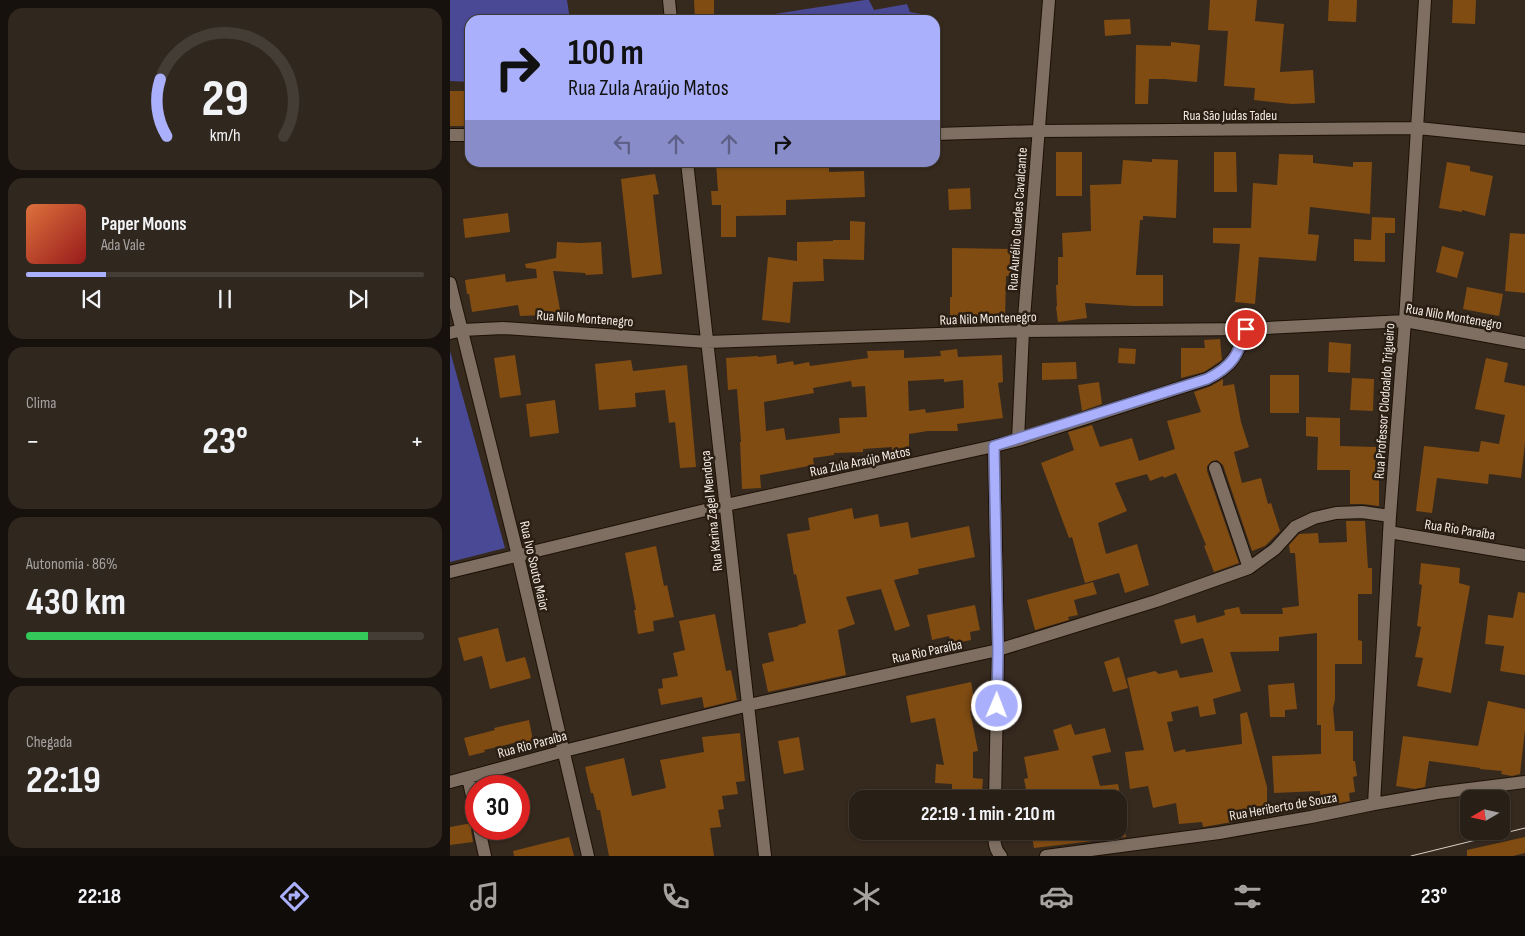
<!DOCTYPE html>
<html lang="pt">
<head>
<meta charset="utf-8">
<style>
  body { margin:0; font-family:"Sofia Sans Condensed",sans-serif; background:#30271f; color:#f1f3f6; height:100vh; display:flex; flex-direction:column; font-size:19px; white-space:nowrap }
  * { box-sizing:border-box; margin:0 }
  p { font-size:16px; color:#a5a2a1 }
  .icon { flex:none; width:28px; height:28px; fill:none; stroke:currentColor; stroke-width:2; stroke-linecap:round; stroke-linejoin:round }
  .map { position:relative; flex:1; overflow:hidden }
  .details { display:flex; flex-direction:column; gap:8px; padding:8px; background:#16110c; width:450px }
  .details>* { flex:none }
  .guide { position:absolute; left:15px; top:15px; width:475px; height:152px; border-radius:15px; box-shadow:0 1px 4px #0004,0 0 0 1px #443d35; background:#aab0fb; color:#111; overflow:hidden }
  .needle { width:32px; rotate:261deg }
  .buttons { position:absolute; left:1010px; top:790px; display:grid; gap:10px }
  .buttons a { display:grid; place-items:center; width:50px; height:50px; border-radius:10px; background:#281f16; box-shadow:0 1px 4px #0004,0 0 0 1px #443d35; font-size:25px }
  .speed { position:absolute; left:15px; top:775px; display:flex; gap:10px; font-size:25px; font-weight:700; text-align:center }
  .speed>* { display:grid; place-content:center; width:65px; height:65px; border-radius:50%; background:#281f16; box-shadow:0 1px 4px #0004,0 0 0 1px #443d35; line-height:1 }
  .speed .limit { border:8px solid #d22; background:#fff; color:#111 }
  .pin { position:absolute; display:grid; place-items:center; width:42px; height:42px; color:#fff; margin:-21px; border:2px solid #fff; border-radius:50%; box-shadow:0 1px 5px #0007 }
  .me { position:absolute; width:55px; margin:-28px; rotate:1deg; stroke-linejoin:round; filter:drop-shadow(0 0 4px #0008) }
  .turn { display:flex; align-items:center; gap:18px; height:105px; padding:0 20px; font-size:22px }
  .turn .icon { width:65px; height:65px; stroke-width:2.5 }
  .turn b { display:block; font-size:35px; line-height:42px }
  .lanes { display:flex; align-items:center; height:48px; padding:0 20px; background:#0003; justify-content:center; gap:25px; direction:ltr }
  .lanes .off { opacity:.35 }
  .big { font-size:38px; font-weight:700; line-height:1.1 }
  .details .card { flex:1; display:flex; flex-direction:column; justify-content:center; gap:8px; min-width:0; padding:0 18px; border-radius:15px; background:#30271f }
  .details .dial { align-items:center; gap:0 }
  .dial svg { height:130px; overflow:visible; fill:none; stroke:#443d35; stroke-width:7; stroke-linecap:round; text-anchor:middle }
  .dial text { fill:#f1f3f6; stroke:none }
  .song { display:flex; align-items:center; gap:15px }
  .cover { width:60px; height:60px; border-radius:8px; background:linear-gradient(135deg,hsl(20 70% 55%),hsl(0 70% 35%)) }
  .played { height:5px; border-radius:2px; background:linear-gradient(90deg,#aab0fb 20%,#443d35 20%) }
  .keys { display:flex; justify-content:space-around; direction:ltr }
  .heat { display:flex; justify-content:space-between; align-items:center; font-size:28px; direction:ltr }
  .charge { height:8px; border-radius:4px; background:linear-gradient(90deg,#34c759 86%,#443d35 0) }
  .trip { position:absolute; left:399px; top:790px; width:278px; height:50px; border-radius:15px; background:#281f16; box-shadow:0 1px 4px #0004,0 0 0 1px #443d35; font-weight:700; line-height:50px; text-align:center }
  .menu { display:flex; height:80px; justify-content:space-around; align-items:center; background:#100c09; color:#a5a2a1 }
  .menu .icon { width:35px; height:35px }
  .menu .current { color:#aab0fb }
  .menu b { font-size:22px; color:#f1f3f6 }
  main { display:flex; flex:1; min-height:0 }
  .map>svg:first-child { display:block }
  .forest { fill:#494996 }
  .building { fill:#804c12; fill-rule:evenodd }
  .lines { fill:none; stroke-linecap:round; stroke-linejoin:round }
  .minor-casing { stroke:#1d1107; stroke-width:14 }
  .minor { stroke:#7e6f62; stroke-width:12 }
  .tram { stroke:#dad0c9; stroke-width:1 }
  .route-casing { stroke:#6e72a3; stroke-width:12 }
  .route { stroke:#aab0fb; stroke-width:9 }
  .labels { text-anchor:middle; stroke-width:5; stroke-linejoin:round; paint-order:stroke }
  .street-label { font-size:14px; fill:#f4ebe4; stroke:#2b1f14 }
</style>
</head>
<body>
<main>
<section class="details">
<div class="card dial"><svg viewBox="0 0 100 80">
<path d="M14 69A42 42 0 1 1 86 69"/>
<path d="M14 69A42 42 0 0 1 10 34" stroke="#aab0fb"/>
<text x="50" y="56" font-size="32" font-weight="700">29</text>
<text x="50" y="72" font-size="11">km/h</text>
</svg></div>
<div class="card">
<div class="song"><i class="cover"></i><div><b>Paper Moons</b><p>Ada Vale</p></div></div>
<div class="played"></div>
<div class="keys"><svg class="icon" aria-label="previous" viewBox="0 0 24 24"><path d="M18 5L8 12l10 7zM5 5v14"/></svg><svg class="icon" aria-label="pause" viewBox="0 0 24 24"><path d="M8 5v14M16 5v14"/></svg><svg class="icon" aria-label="next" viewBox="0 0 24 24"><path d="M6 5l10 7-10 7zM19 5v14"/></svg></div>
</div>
<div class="card"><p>Clima</p>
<div class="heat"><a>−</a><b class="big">23°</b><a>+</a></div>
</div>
<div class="card"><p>Autonomia · 86%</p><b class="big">430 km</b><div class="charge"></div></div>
<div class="card"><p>Chegada</p><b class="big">22:19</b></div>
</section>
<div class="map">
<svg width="1075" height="856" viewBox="0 0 1075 856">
  <rect width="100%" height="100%" fill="#36291e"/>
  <path class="forest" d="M0,0h117l3,20h-100v62l-20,-1z
    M415,0h4l5,10 33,-6 3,8 22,4v4h-156l-2,-6z
    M0,351l55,197 -55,14z"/>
  <path class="building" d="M244,0h20v20h-19z
    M760,0h47l-2,21 29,3 -4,48 33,-2 2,33 -23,1 -38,-4 1,-12 -31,-2 4,-55 -20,-1z
    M879,0h28l-1,22 -28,-1z
    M1003,0h23l-1,24 -23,-1z
    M680,19l1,15 -26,2 -1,-16z
    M721,42l29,3 -3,37 -33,-3h-15l-1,25h-13l1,-59 35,1z
    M0,91h20v35h-20z
    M606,152h26v44h-26z
    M764,152h22l1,40h-23z
    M829,154l34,1v8l40,4v-5h19l-2,52 -60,-7 -2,27 11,1 -3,26 -57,-4 -4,47 -20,-2 5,-58 -27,-1v-15h38l2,-45 24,2z
    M702,159l26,1 -2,58 -33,-2v4h-3l-4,55h27v31h-29l-49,-3 2,15 -29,4 -2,-15 1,-1 -1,-21h2v-28h5l-1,-24 29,-2 -1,-46 31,-1 2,-24 29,2z
    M266,162h113v10l35,-1 1,26 -79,3v15l-50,1v21h-15v-32h-9l-1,-14h7z
    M997,162l23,4v5l23,5 -8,40 -23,-6v2l-23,-4z
    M205,174l4,20 -6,1 9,79 -30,4 -11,-99z
    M520,188l1,21 -22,1 -1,-21z
    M58,213l2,19 -45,6 -2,-19z
    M922,217l23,1v15h-10v29l-31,-1v-22l17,1z
    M400,221l15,1 -1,38 -41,-1 1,22 -31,1 -3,41 -28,-3 6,-63 29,4v-19l36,-1v-1h17z
    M1060,233l15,1v59l-20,-2z
    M107,242l23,1 21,-1 2,32 -17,1 -1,-2 -32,-2 8,44 -17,2v-2l-24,1 -2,-11 -46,7 -3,-18h-2l-2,-14 40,-6 1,8 31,-4 -1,-9 -10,-1 -1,-4 31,-6z
    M992,246l22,6 -7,26 -21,-6z
    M502,248l60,1v27h-6l-1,44 -55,-1v-22h2z
    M1017,287l36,7 -4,22 -36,-7z
    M770,339l2,21 -18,12 -23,6v-30h24l-1,-8z
    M879,342l22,2 -1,29 -22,-1z
    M669,348l17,1 -1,15 -17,-1z
    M507,349l1,8 44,-2 1,27 -5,1 5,35 -46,6 1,7h-30l-19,3v21l-17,1v-9l-29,2v3l-29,1v2l-21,3 1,7 -54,10 1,13 -19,1 -2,-47h1l-4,-53 -9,1 -2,-32 32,-2v1l18,-2 1,9 16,-3 1,4 15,-3 1,4 58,-8 -1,-7 37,-1v8l37,-2 -1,-5zM494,379v3l19,-2 1,28 -38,5 -1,-4 -16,2 -1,-30zM401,381l1,6 13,-1 2,31 -28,1 1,15 -54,7 -2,-12 -18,3 -2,-29 50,-9 -1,-5z
    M65,355l6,40 -21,3 -6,-40z
    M1036,358l22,5 -4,19 21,4v57l-4,35 -32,-4 -1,10 -51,-6 -5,35 -16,-2 8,-65 55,6 2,-11 18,3 6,-29 -30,-6z
    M181,360l2,11 54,-6 9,102 -16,1 -5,-46 -6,1 -4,-33 -30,3 1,14 -37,3 -4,-46z
    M626,362l1,17 -35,1v-17z
    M820,375h29v38h-29z
    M902,378l22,1 -1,32 -23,-1z
    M773,379v7l11,-2 7,38 8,25 -15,5 8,31 19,-5 7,26 3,-1 9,28 -15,15 -13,5 -29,-86 -6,-5 -5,1 -5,5v5l32,92 -25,9 -10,-26 2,-1 -30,-72 -12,5 -1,-2 -13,5 -3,-7 -32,9 12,28 -29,12 8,31 31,-10 12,41 -24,8 -6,-20 -34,10 -13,-46 -3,1 -28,-75 33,-13 -6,-18 24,-7 8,22 32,-9 7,23 36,-12 -8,-28 34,-9 -7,-20 17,-6z
    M649,382l3,22 -20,7 -4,-26z
    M105,400l4,33 -29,4 -4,-33z
    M856,417l34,1v28l36,1 -1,30h4v29l-16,-2h-13v-34h-33l1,-33 -12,-1z
    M402,508l2,11 24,-5 2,13 28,-5 3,16 58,-12 6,31 -57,12 1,5 -25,6 16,46 -15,5 -14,-42 -35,8 9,27 -17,6 8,45 -78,17 -6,-28 12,-3 -6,-28 31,-7 -1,-1 8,-2 -10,-49 -2,1 -7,-41 23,-4 -2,-12z
    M896,521h19l3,47h4v26h-14v46l4,1v23h-27v36l-2,8 2,23h18v30h2l2,15 -4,1 2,15 -6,1 1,8 -29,6 -1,-16 -46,2 -2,-37 49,-2v-29h-4v-92l-38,4v14l-49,1 11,39 -28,8 3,15 -16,3 -2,-11 -27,6 2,9 -6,1 7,30 11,-3 1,3 56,-8 -2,-30 7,-2 20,75v29l-64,11 -1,-5 -23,2 -3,-21 -23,5 -5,-22 -18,3 -5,-37 19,-2 -17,-72 28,-7 4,3 18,-4 3,8 33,-6 -10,-34 -22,6 -7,-24 21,-5 2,8 28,-8 -1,-5 15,-3 2,7h42l-1,-6 17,-2 -4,-53h-5l-1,-8 10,-11 19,-1 1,10 28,-1z
    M206,546l8,40 3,-1 7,32 -21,4 1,10 -16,3 -4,-24h2l-11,-57z
    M971,563l39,5 -1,15 11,3 -19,107 -34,-7 6,-28 -8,-1 6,-30 -4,-1 5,-41 -3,-1z
    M643,582l4,12 -23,6 4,15 -10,2 1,3 -34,10 -8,-30z
    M1068,592l7,1v82l-25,-4 4,-25 -19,-2 3,-29 25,3z
    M525,605l5,25 -10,2 1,8 -20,4 -2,-8 -17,4 -5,-25z
    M265,614l11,57 5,-1 6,30 -33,8 -2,-11 -41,8 -3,-16 5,-1 -1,-9 16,-3 -5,-23 12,-3 -6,-29z
    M48,628l8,34 19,-5 6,21 -41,11 -8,-33 -18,5 -6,-23z
    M669,657l9,31 -15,4 -9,-30z
    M521,682l5,27 -6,2 8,40 -5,1v26l10,1 -1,13h-8l-1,6 -21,-1v-13l-17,-1 1,-19 8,1 -9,-47 -24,5 -5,-27z
    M844,683l3,26 -12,1v7h-15l-2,-32z
    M1038,701l37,8v21l-5,44 -8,2 -11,-2 1,-3 -22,-2v-1l-51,-7 -4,26 -10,2 -19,-3 7,-50 75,10z
    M79,720l5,26 -14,3 -2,-7 -34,8 1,2 -16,4 -5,-18 31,-8 -1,-2z
    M621,724l4,11 30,-7 6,24 -19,4 8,30 18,-2 3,15h-93l-4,-20 4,-1 -4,-21 35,-7 -6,-20z
    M290,733l5,48 -9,1 2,12 -16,2 2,13 -6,1 3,17 -11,1 4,28h-105l-9,-46h-3l-4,-17h-2l-6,-26 39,-9 8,38 34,-8 -6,-28 44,-8 -2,-15z
    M349,737l5,33 -20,4 -6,-33z
    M22,823l-1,7 2,12 -23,3v-18z
    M581,831h94l1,6 -92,11z
    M119,837l5,19h-60l-1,-5z
    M1075,837v16l-12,3h-46v-6z"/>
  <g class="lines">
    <defs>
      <path id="minor" d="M219,0l2,20
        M485,134l104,-3 379,-3 107,11
        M0,135h20
        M237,162l78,694
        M0,283l68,273 70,300
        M0,333l12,-3 41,-2 204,14 316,-11 223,-2 159,-8 120,22
        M568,440l5,-109 26,-331
        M544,446l4,204 -3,149
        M765,468l34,100
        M939,532l136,23
        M0,572l276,-67 268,-59 24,-6 189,-61c26,-13 31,-24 39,-50
        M18,777l8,38
        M0,782l114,-31 185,-46 249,-55 158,-49 93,-33 26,-19 20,-22 19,-9 22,-5 26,-1 28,4
        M924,804l16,-288 15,-195 20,-321
        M29,829l6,27
        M545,831c-1,10 -1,18 6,25
        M596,856l173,-23 92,-16 63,-13 63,-11 88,-11"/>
    </defs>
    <use href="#minor" class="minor-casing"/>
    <use href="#minor" class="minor"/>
    <path class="tram" d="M961,856l114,-28"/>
  </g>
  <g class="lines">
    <defs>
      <path id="route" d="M547,706l1,-56 -4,-204 213,-67c26,-13 31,-24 39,-50"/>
    </defs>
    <use href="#route" class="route-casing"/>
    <use href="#route" class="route"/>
  </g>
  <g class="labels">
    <g class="street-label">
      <text x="780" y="120">Rua São Judas Tadeu</text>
      <text transform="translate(567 219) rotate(-86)" y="5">Rua Aurélio Guedes Cavalcante</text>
      <text transform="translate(1004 316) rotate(10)" y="5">Rua Nilo Montenegro</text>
      <text transform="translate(135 318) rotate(4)" y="5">Rua Nilo Montenegro</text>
      <text transform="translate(538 318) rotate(-2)" y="5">Rua Nilo Montenegro</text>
      <text transform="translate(934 401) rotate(-86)" y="5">Rua Professor Clodoaldo Trigueiro</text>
      <text transform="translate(410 461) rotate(-12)" y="5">Rua Zula Araújo Matos</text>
      <text transform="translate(261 511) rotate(-96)" y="5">Rua Karina Zagel Mendoça</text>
      <text transform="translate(1010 529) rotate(9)" y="5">Rua Rio Paraíba</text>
      <text transform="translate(85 566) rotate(77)" y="5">Rua Ivo Souto Maior</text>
      <text transform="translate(477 651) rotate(-12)" y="5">Rua Rio Paraíba</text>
      <text transform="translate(82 744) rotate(-15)" y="5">Rua Rio Paraíba</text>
      <text transform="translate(833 806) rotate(-10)" y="5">Rua Heriberto de Souza</text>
    </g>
  </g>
</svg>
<div class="buttons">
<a><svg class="needle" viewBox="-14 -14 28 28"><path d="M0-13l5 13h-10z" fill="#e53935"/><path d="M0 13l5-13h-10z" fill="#a5a2a1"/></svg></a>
</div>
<div class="speed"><div class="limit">30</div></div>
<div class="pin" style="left:796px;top:329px;background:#d93025"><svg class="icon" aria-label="arrive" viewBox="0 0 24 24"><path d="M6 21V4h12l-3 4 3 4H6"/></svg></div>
<svg class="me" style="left:547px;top:706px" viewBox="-20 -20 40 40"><circle r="17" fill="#aab0fb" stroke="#fff" stroke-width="3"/><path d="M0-11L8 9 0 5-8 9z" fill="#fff"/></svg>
<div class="trip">22:19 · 1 min · 210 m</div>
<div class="guide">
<div class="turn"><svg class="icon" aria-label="right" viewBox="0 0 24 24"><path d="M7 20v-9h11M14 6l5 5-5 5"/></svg><div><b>100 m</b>Rua Zula Araújo Matos</div></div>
<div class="lanes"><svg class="icon off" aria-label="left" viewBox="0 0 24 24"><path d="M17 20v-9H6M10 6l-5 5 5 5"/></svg><svg class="icon off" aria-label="ahead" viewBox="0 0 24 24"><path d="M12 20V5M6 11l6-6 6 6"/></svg><svg class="icon off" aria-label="ahead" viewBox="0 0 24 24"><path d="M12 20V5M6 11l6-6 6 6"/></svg><svg class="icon" aria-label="right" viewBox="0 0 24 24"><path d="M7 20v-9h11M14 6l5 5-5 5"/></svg></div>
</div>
</div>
</main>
<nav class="menu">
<b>22:18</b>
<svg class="icon current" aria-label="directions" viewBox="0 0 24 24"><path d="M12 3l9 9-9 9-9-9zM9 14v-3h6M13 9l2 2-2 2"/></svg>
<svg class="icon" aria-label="music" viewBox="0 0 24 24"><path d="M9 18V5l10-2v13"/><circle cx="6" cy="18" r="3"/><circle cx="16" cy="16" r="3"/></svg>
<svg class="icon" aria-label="phone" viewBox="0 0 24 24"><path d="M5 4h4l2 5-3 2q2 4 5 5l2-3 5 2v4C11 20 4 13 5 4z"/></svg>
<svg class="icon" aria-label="climate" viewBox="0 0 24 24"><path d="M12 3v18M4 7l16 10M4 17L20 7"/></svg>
<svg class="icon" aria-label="car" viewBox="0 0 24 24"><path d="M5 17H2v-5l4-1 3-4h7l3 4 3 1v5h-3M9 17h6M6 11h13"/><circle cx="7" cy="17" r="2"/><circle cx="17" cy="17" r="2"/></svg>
<svg class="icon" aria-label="filters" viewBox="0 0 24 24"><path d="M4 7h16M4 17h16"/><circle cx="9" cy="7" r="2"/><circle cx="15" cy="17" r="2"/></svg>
<b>23°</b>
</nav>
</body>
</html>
